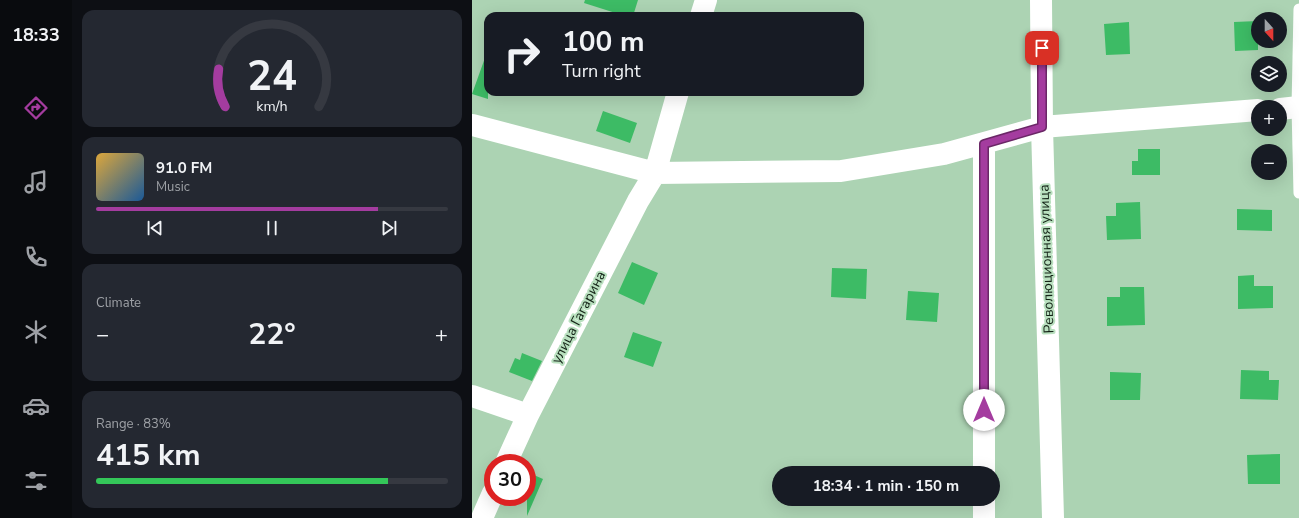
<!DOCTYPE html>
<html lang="en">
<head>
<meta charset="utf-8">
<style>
  body { margin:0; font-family:"Nunito Sans",sans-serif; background:#242831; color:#f1f3f6; height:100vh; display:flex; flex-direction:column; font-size:15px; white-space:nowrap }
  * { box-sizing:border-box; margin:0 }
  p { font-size:13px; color:#9ea1a6 }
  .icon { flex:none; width:22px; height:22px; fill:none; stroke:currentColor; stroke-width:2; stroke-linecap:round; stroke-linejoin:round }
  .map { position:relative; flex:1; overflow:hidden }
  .side { display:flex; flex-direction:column; gap:10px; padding:10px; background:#0d0f14; width:400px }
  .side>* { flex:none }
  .hud { position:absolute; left:12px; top:12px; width:380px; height:84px; border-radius:12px; box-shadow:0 4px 16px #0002; background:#171b24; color:#f1f3f6; overflow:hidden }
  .needle { width:26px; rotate:159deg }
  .fabs { position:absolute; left:779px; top:12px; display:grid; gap:8px }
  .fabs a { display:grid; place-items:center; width:36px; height:36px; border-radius:50%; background:#171b24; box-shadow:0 4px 16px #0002; font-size:20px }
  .speed { position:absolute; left:12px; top:454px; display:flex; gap:8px; font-size:20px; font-weight:700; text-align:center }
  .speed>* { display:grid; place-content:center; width:52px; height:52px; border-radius:50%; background:#171b24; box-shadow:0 4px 16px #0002; line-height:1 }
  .speed .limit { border:6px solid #d22; background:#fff; color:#111 }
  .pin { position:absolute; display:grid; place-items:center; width:34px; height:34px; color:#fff; margin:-17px; border-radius:8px; box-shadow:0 2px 6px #0006 }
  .me { position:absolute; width:44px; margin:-22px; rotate:0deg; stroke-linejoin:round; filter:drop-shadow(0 0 3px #0008) }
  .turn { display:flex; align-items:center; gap:14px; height:84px; padding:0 12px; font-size:18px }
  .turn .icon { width:52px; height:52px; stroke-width:2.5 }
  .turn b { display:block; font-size:28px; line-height:34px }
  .big { font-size:30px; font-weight:700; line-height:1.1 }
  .side .card { flex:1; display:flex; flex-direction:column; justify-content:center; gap:6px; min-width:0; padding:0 14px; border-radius:12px; background:#242831 }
  .side .dial { align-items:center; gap:0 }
  .dial svg { height:104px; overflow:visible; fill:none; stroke:#363941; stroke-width:7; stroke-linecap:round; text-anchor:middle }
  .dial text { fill:#f1f3f6; stroke:none }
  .song { display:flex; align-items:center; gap:12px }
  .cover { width:48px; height:48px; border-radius:6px; background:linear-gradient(135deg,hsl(40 70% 55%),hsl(210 70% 35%)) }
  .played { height:4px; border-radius:2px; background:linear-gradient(90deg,#a43c9f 80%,#363941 80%) }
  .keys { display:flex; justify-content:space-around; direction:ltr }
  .heat { display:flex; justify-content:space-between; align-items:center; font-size:22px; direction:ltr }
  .charge { height:6px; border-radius:3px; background:linear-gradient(90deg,#34c759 83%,#363941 0) }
  .trip { position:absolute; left:300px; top:466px; width:228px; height:40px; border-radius:20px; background:#171b24; box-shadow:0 4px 16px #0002; font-weight:700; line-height:40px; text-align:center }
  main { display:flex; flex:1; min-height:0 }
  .tab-bar { display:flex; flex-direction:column; width:72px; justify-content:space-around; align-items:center; background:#090b0e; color:#9ea1a6 }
  .tab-bar .icon { width:28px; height:28px }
  .tab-bar .active { color:#a43c9f }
  .tab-bar b { font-size:18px; color:#f1f3f6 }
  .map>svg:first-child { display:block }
  .building { fill:#3dbb65 }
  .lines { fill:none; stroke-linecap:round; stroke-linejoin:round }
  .service { stroke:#fff; stroke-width:11 }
  .minor { stroke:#fff; stroke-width:22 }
  .route-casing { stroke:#6b2767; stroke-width:10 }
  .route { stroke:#a43c9f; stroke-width:7 }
  .labels { text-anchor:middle; stroke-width:4; stroke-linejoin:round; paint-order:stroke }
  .street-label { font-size:14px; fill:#132216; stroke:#b9e0bf }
</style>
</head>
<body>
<main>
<nav class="tab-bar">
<b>18:33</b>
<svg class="icon active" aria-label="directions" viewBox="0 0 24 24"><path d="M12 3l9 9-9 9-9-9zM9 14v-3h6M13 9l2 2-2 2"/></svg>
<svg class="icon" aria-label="music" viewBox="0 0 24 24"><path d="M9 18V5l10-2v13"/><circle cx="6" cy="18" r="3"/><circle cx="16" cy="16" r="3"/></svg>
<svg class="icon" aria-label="phone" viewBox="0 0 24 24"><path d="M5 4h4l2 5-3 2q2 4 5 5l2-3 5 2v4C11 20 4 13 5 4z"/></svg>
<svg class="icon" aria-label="climate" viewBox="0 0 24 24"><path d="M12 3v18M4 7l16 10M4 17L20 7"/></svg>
<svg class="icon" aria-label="car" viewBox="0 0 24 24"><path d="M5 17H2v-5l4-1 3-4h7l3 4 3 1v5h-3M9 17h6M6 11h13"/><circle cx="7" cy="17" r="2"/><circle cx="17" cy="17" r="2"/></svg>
<svg class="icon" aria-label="filters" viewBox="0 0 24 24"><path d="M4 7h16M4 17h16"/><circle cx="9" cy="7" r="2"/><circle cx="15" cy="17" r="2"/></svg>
</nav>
<section class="side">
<div class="card dial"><svg viewBox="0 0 100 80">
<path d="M14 69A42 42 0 1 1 86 69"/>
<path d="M14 69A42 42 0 0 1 9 40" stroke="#a43c9f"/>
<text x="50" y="56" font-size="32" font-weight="700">24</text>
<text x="50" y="72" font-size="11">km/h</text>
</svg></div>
<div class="card">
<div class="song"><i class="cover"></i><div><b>91.0 FM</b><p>Music</p></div></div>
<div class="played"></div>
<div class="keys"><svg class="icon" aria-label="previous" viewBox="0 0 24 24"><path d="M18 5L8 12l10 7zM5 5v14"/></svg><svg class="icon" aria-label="pause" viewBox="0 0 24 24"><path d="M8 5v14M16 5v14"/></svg><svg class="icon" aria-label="next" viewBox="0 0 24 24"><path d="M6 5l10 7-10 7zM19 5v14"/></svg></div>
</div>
<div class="card"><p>Climate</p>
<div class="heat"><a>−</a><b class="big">22°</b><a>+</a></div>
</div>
<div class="card"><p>Range · 83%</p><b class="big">415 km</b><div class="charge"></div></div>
</section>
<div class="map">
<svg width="827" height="518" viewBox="0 0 827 518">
  <rect width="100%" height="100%" fill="#acd3b3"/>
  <path class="building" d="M113,0h53l-5,16h-8l-41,-13z
    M786,21v29l-23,1 -1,-29z
    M657,22l1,32 -24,1 -2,-31z
    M14,55h2v44l-16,-5z
    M131,111l34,12 -7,20 -34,-12z
    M666,149h22v26h-28v-14h6z
    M668,202l1,37 -34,1 -1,-24h10v-13z
    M765,209l35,1v21l-35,-1z
    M160,262l26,11 -14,32 -26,-12z
    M360,268l35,1 -1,30 -35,-2z
    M782,275v11h19v22l-35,1v-33z
    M648,287h24l1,38 -38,1v-29h13z
    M436,291l31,2 -2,29 -31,-2z
    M161,332l29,10 -9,25 -29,-10z
    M50,353l20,8 -10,20 -23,-9 6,-14 5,2z
    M769,370l28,1v9h10l-1,20 -38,-1z
    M638,372l31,1 -1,27h-30z
    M808,454v30h-32l-1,-29z
    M55,472l16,7 -16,37z"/>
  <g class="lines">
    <path class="service" d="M827,9l-2,98 2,86"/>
    <path class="minor" d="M569,0l1,127 11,391
      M229,16l5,-16
      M808,109l19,-2
      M0,125l183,48 186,-2 103,-17 98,-27 216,-17
      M0,396l56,19
      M34,463l22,-48 110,-214 17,-28 23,-81
      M512,473v-329
      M10,518l11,-25
      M512,518v-19"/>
  </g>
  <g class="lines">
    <defs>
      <path id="route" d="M512,410v-266l58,-17v-79"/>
    </defs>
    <use href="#route" class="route-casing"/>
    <use href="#route" class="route"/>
  </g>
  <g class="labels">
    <g class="street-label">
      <text transform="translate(574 259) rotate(-92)" y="5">Революционная улица</text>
      <text transform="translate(106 317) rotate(-63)" y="5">улица Гагарина</text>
    </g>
  </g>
</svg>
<div class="fabs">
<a><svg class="needle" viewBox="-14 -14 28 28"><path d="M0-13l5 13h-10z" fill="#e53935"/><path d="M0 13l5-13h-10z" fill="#9ea1a6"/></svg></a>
<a><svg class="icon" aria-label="layers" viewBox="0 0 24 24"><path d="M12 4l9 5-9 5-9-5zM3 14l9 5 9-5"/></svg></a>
<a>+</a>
<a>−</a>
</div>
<div class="speed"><div class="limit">30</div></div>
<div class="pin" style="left:570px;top:48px;background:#d93025"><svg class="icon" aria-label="arrive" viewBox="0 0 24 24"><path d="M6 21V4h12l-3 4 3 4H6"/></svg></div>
<svg class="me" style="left:512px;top:410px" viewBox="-20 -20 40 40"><circle r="19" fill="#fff"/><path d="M0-13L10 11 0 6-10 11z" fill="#a43c9f"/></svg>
<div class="trip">18:34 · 1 min · 150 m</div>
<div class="hud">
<div class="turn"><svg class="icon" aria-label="right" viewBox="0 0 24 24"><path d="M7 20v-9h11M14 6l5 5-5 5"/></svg><div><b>100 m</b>Turn right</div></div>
</div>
</div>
</main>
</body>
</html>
